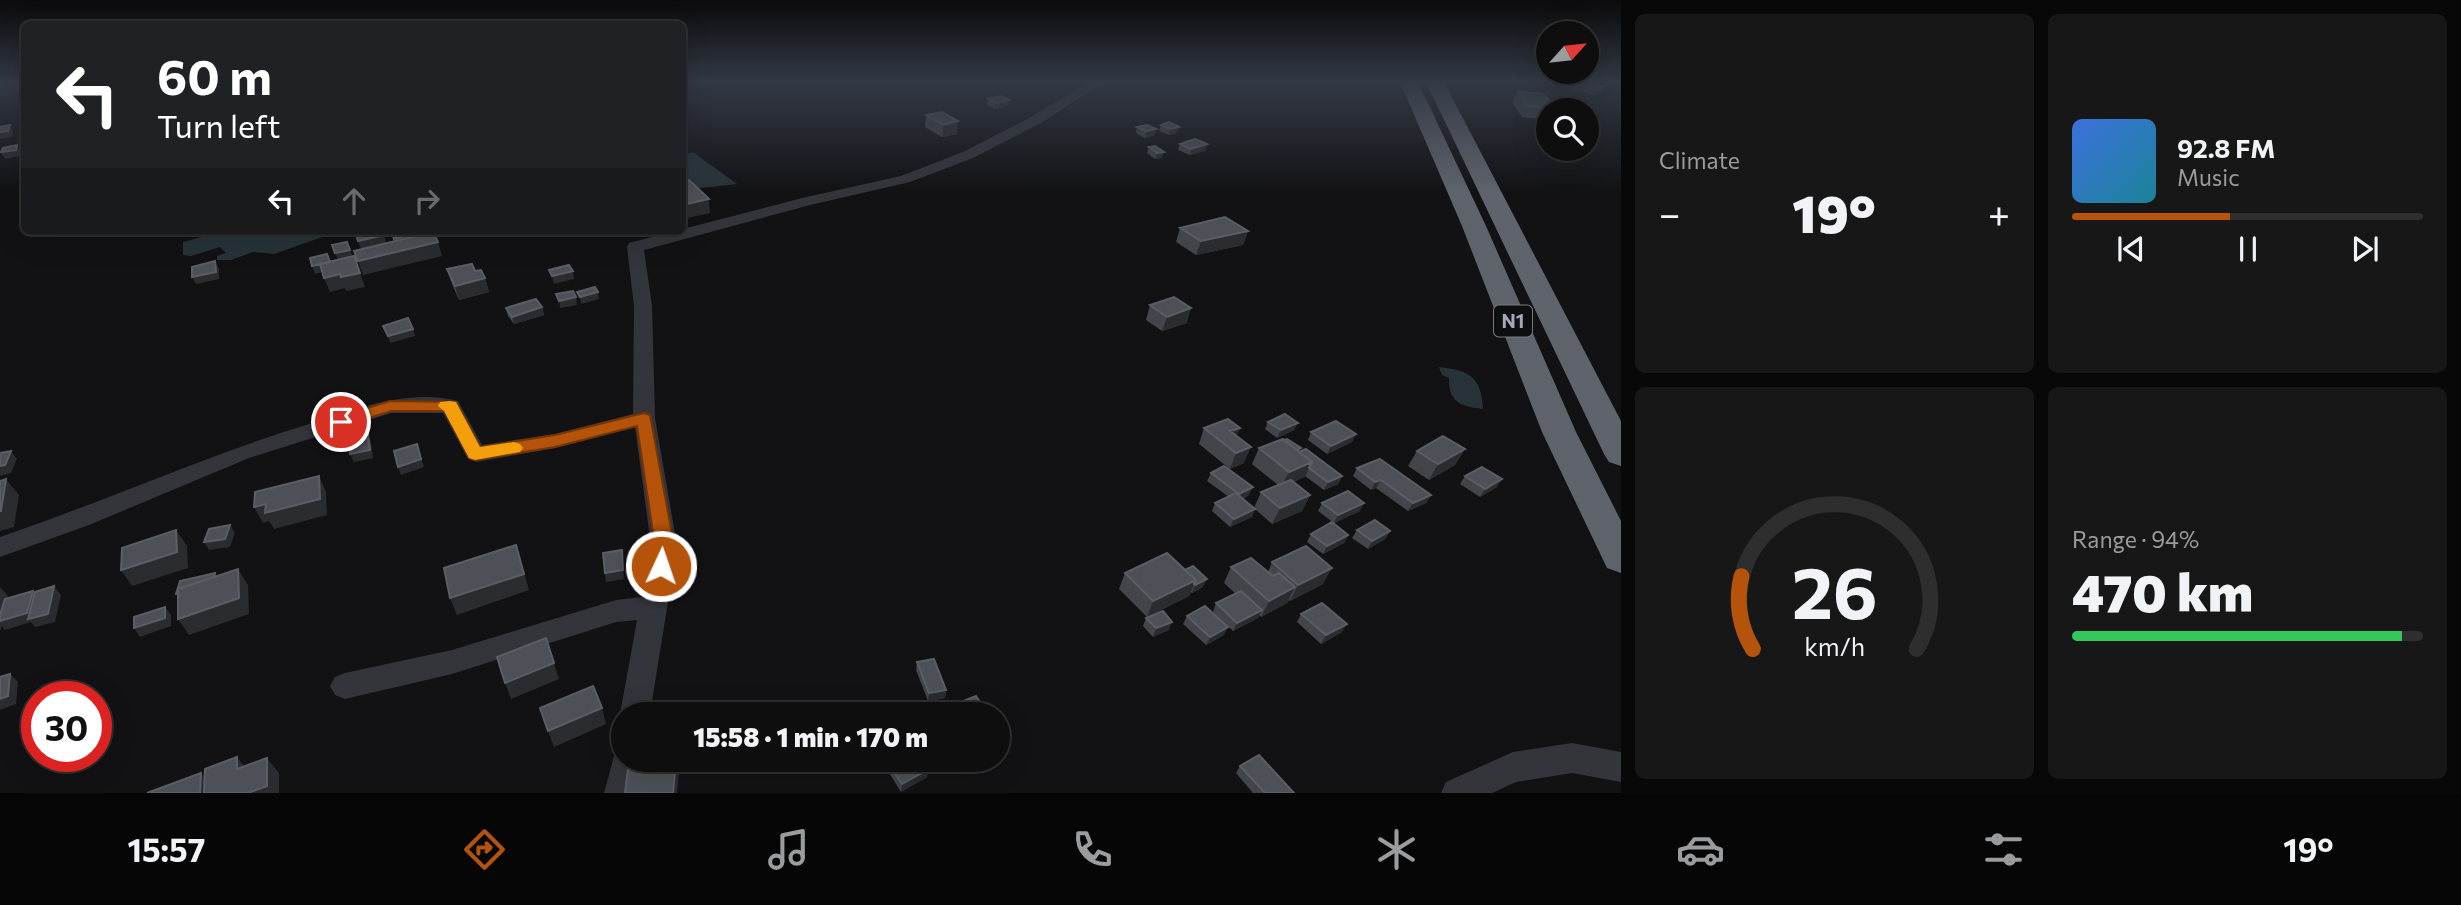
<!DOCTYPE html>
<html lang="en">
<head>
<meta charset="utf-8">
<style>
  body { margin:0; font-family:Commissioner,sans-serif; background:#171718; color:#f1f3f6; height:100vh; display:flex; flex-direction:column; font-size:26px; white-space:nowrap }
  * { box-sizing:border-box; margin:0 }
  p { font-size:23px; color:#9b9c9e }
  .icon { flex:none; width:38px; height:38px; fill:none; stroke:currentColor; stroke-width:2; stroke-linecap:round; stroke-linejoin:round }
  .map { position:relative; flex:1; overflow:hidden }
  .side { display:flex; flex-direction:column; gap:14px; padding:14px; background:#080808; width:840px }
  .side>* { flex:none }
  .top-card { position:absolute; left:21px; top:21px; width:665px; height:214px; border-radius:10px; box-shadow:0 7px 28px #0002,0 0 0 2px #2e2e2f; background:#202124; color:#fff; overflow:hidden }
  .needle { width:46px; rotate:63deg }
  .buttons { position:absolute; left:1536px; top:21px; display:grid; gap:14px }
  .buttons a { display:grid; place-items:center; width:63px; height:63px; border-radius:50%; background:#0e0e0f; box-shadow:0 7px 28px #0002,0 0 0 2px #2e2e2f; font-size:35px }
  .speed { position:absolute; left:21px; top:681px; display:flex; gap:14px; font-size:35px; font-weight:700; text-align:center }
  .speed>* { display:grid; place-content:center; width:91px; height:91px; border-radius:50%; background:#0e0e0f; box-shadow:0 7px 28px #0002,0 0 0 2px #2e2e2f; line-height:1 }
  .speed .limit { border:10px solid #d22; background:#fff; color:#111 }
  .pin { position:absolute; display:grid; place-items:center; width:60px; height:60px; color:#fff; margin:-30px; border:4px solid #fff; border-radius:50%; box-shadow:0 2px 7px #0007 }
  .me { position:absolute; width:77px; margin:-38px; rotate:3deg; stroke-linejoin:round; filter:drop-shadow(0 0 5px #0008) }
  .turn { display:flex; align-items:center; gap:24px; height:147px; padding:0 21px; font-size:32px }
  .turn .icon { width:91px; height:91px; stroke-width:2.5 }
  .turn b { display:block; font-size:49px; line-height:60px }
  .lanes { display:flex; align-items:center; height:66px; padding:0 21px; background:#0003; justify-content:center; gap:35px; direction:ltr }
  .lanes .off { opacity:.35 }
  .big { font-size:52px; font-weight:800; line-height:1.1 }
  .side .widget { flex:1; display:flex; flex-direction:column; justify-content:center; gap:10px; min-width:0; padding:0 24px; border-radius:10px; background:#171718 }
  .side .dial { align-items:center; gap:0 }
  .dial svg { height:182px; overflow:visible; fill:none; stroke:#2e2e2f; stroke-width:7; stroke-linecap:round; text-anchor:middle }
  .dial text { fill:#f1f3f6; stroke:none }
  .song { display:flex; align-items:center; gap:21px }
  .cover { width:84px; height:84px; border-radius:10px; background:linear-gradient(135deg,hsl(220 70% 55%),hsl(190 70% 35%)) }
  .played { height:7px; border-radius:4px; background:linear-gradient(90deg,#b45309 45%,#2e2e2f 45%) }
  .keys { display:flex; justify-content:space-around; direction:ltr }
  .heat { display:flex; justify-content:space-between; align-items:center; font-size:38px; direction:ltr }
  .charge { height:10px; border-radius:5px; background:linear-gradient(90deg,#34c759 94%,#2e2e2f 0) }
  .side .tiles { flex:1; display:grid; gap:14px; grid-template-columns:repeat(2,1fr) }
  .trip { position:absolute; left:611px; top:702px; width:399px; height:70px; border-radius:35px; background:#0e0e0f; box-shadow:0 7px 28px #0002,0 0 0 2px #2e2e2f; font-weight:800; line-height:70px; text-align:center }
  .menu { display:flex; height:112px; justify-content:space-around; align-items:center; background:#060606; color:#9b9c9e }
  .menu .icon { width:49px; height:49px }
  .menu .selected { color:#b45309 }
  .menu b { font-size:32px; color:#f1f3f6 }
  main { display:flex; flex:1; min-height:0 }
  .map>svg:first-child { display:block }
  .water { fill:#273339 }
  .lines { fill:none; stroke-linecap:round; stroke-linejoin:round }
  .minor { fill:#33353a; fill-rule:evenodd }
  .highway { fill:#5f636b; fill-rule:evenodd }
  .wall { fill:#43454a }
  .shaded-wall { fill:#2b2c30 }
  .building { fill:#4d5056; stroke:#5b5e65; stroke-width:2 }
  .route { fill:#b45309; stroke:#753606; stroke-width:2 }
  .slow { fill:#f59e0b }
  .labels { text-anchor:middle; stroke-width:7; stroke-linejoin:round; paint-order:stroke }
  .shield { fill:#0d0e0f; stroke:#757b84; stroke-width:2 }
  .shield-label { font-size:19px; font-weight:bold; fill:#a2aab6 }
</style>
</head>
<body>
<main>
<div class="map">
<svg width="1621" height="793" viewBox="0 0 1621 793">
  <rect width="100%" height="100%" fill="#121214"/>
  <path class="water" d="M693,152l44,32 -54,6v-35z
    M224,231h107v3l-57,20 -21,-2 -22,8h-14v-4l9,-3 -6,-6 -29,9 -8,-1v-13z
    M1439,367c31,4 42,9 44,42 -20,-2 -35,-6 -34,-31l-7,-3z"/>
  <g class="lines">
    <path class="minor" d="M1090,82h14l-63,41 -68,35 -63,24 -100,23 -166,45 8,56 3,112 22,127 -27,169h-27v7l-3,-7 17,-94 -21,2 -164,52 -107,25 -10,-4 -5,-9 5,-9 10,-4 107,-23 164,-50 26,-3 9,-52 -16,-118 -80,21 -79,14 -8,-3 -25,-46h-52l-142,45 -160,67 -89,32v-20c103,-35 202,-80 306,-112 47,-15 102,-37 152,-24l24,44 73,-11 78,-20 1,-108 -7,-59 2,-4 173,-45 99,-22 62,-24 68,-35z
      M1572,743l49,9v30l-49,-9 -56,9 -24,11h-51l5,-11 67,-30z
      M623,747v13h20l-7,33h-32l12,-44z"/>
    <path class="highway" d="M1400,82h18l68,144 90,206 45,89v52l-14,-5 -65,-136 -80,-206z
      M1426,82h18l177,339v45l-12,-4 -5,-8z"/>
  </g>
  <path class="wall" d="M1575,84l30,2 -3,6 -8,3 -22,-5z
    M1518,91l37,18 -1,1h-5l-1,10 -26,-3 -10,-15z
    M988,99l20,7 -13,3 -8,-4z
    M926,115l31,19 -15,3 -17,-10z
    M1161,125l16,8 -8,2 -10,-4z
    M1137,127l18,8 -10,3 -9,-5z
    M1180,144h27l-2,7 -15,4 -12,-5z
    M1155,146l7,12 -7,1 -8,-6 2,-6z
    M1180,228l68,3 -5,14 -47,10 -20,-13z
    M447,269l28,2 10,7 4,14 -30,8 -7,-16z
    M1150,305l37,18 -25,8 -16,-11z
    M542,307l2,8 -30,9 -6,-8 -2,-8z
    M1268,422l26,8 -17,8 -12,-9z
    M1204,428l32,8 8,27 -14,6 -31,-25z
    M1311,432l45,2 -4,8 -25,12 -19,-14z
    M1259,448l41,3 42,25 -4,8 -14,6 -19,-14 -11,6 16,13 -8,16 -30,13 -17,-15 -3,8 -22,10 -18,-16 3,-8 14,-6 -22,-16 4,-8 38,22 -6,4 11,9 7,-16 17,-7 -26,-21z
    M1465,449l-10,16 -26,15 -21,-14 9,-15z
    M1357,468l74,27 -5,8 -18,8 -32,-23 -5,2 -18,-14z
    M1465,476l32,11 -17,10 -20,-13z
    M1322,503l38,8 -26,12 -16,-12z
    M1357,530l33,1 -5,8 -17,10 -16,-11z
    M1311,534l37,1 -4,8 -21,11 -16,-12z
    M1167,553l36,34 -11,6 -1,-1 -2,4 -42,21 -28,-28 6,-16z
    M1272,562l51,22 -33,17 -1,-1 -2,3 -26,14 -2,-2 -1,3 -25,13 -20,-19 3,-9 20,-9 -12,-11 7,-16 37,5z
    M1301,614l41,18 -21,12 -24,-22z
    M1187,616l37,19 -18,10 -23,-21z
    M1146,618l23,12 -16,7 -10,-11z
    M917,662l29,28 -1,8 -17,3 -12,-31z
    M1004,758l-29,14 -9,-12h32z
    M883,760h39l5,17 -26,15 -18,-29z
    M1240,766l54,27h-41l-17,-20z"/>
  <path class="shaded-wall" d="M24,82v11l-24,4v-12z
    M1605,86l-3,6 -8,3 3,-5z
    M1009,100l-1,6 -13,3v-6z
    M958,121l-1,13 -15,3 1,-12z
    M10,125l3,7 -1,5 -12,2v-7z
    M1179,127l-2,6 -8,2 1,-6z
    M1156,129l-1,6 -10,3 1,-7z
    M1207,144l-2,7 -15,4 1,-6z
    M17,145l4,7 -2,4 -14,3 -4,-7z
    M1164,152l-2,6 -7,1 2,-6z
    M709,199l1,14 -27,6 -1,-14z
    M432,231h12l-11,4z
    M1248,231l-5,14 -47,10 5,-14z
    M384,235l4,14 -25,6 -5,-14z
    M410,235l3,7 -17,4 -2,-7z
    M438,242l4,14 -79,19 -5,-14z
    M350,250l3,7 -15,3 -3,-7z
    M354,256l11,31 -19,4 -1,-3 -15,4 -6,-14z
    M215,261l4,8v10l-23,5 -4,-7z
    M330,262l2,7 -17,5 -3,-8z
    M573,271l1,8 -20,5 -2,-8z
    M485,278l4,14 -30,8 -4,-14z
    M598,292l1,7 -18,5 -1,-7z
    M576,297l1,8 -17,3 -1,-7z
    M542,307l2,8 -30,9 -2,-7z
    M1191,308l-4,15 -25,8 5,-14z
    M413,329l2,7 -25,7 -2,-7z
    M1298,423l-4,7 -17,8 4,-8z
    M1240,428l-7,15 -3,-12z
    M1356,434l-4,8 -25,12 4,-8z
    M368,435l3,8 2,15 -19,4 -4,-8z
    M417,444l7,23 -23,8 -3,-8z
    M1251,447l-7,16 -14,6 6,-16z
    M1465,449l-10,16 -26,15 9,-16z
    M11,451l6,8 -6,14 -11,3v-10z
    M1312,462l-7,15 -24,10 8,-15z
    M319,476l7,16 1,23 -53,14 -5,-8 -6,2 -9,-16z
    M1342,476l-4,8 -14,6 4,-8z
    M6,479l13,16 -5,32 -14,4v-20z
    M1502,479l-5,8 -17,10 5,-8z
    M1381,480l-5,8 -5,2 4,-8z
    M1253,487l-4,8 -13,7 3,-8z
    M1310,495l-8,16 -30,13 8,-16z
    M1431,495l-5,8 -18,8 5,-8z
    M1364,503l-4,8 -26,12 4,-8z
    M1255,509l-3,8 -22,10 4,-8z
    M230,525l5,8 -5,14 -21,3 -5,-8z
    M176,530l11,16 1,22 -56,18 -11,-16z
    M1390,531l-5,8 -17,10 4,-8z
    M1348,535l-4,8 -21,11 4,-8z
    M516,545l13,45 -72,25 -7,-17z
    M622,550l2,29 -18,3 -1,-9z
    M1332,568l-9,16 -33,17 8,-16z
    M238,569l10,16 1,29 -60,21 -11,-16z
    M1207,579l-4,8 -11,6 3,-8z
    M1196,580l-7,16 -42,21 6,-16z
    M54,586l7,9 -6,27 -20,5 -4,-5 -26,8 -3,-4 -2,5v-44l8,9 -5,24 30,-29 7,8z
    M1295,587l-8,16 -26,14 8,-16z
    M165,607l6,8v11l-31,11 -6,-9z
    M1262,610l-4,8 -25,13 4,-8z
    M1172,622l-3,8 -16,7 3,-9z
    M1347,624l-5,8 -21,12 5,-9z
    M1228,627l-4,8 -18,10 4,-8z
    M554,663l5,16 -48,20 -6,-16z
    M10,674l8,8 -2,22 -16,6v-11z
    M946,690l-1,8 -17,3 1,-8z
    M602,708l4,16 -52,23 -6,-16z
    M1008,743l-4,15 -29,14 3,-12h20v-12z
    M237,757l12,15 -12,-3z
    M267,758l12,15v20h-31z
    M676,760l3,14 -2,19h-4z
    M929,769l-2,8 -26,15 1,-8z
    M201,773l13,15v5h-14z"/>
  <path class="building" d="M0,82h21l-21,3z
    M1580,82h7l18,4 -8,4 -22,-6z
    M1518,91l26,3 11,15 -27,-3z
    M1001,96l8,4 -14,3 -7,-4z
    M942,112l16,9 -15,4 -17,-10z
    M1169,122l10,5 -9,2 -9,-4z
    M10,125l-2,6 -8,1v-5z
    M1147,125l9,4 -10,2 -9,-4z
    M1195,139l12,5 -16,5 -11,-5z
    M17,145l-1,5 -15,2 2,-4z
    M1155,146l9,6 -7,1 -8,-6z
    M689,180l20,19 -27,6v-24z
    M1225,217l23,14 -47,10 -21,-13z
    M355,231h27l2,4 -26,6z
    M391,231h18l1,4 -16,4z
    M433,232l5,10 -80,19 -4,-10z
    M347,242l3,8 -15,3 -3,-8z
    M327,254l3,8 -18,4 -2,-8z
    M354,256l6,17 -19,4 -1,-3 -16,4 -4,-14z
    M215,261l1,11 -24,5v-10z
    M472,264l3,7 6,-1 4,8 -30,8 -8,-17z
    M569,265l4,6 -21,5 -3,-6z
    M595,287l3,5 -18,5 -3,-5z
    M573,291l3,6 -17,4 -3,-7z
    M1174,297l17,11 -24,9 -17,-12z
    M536,299l6,8 -30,10 -6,-9z
    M408,318l5,11 -25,7 -5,-10z
    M1285,414l13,9 -17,7 -13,-8z
    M1228,419l12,9 -10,3 21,16 -15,6 -32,-25z
    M1336,421l20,13 -25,12 -20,-14z
    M368,435l2,15 -20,4 -1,-15z
    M1443,436l22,13 -27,15 -21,-13z
    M1283,439l29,23 -23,10 -30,-24z
    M1287,439l14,9 -4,2 -13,-10z
    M417,444l4,15 -23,8 -4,-16z
    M1306,449l36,27 -14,6 -19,-14 3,-6 -13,-10z
    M11,451l-6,14 -5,1v-13z
    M1380,459l51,36 -18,8 -32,-23 -6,2 -18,-14z
    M1224,466l29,21 -14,7 -28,-21z
    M1482,467l20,12 -17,10 -20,-13z
    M319,476l1,23 -55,14 1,-9 -12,3 1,-15z
    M6,479l-5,32h-1v-30z
    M1291,480l19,15 -30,13 -19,-16z
    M1348,491l16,12 -26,12 -16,-12z
    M1236,493l19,16 -21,10 -19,-16z
    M1375,520l15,11 -18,10 -15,-11z
    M1332,522l16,13 -21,11 -16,-12z
    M230,525l-5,14 -21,3 5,-13z
    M176,530l1,22 -56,18 1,-22z
    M516,545l8,29 -74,24 -6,-30z
    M1306,546l26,22 -34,17 -26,-23z
    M622,550l1,20 -18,3 -2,-20z
    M1167,553l29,27 -43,21 -28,-28z
    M1251,558l22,18 6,-3 16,14 -26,14 -38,-34z
    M1193,566l14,13 -12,6 -1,-1 2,-4 -11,-10z
    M238,569l1,29 -61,21v-30z
    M215,573l-1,4 -36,12v5h-2l4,-13z
    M54,586l-6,28 -20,5 7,-27z
    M33,591l-6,22 -27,8v-6l5,-16z
    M1241,591l21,19 -25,13 -21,-20z
    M1322,603l25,21 -21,11 -25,-21z
    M1205,606l23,21 -18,10 -23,-21z
    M165,607v11l-31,10v-11z
    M1163,611l9,11 -16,6 -10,-10z
    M546,638l8,25 -49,20 -8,-26z
    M934,659l12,31 -17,3 -12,-31z
    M10,674l-2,22 -8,3v-22z
    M593,686l9,22 -54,23 -8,-23z
    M976,696l12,18h-38l-4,-6z
    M838,703l6,11 -31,-1z
    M998,727l10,16 -10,5z
    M1259,755l35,38h-29l-25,-27z
    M237,757v12l30,-11v28l-19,7h-44l1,-24z
    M629,760h47l-3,33h-48z
    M886,760h36l7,9 -27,15z
    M201,773l-1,20h-53z"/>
  <linearGradient id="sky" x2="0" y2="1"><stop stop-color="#0a0a0b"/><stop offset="0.42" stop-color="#333945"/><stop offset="1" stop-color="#333945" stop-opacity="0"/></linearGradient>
  <rect width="1621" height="193" fill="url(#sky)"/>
  <path class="route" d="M390,401l66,1 24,45 75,-12 89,-22 6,2 24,130 -6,26 -7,2 -7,-2 -3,-5 4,-21 -18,-119 -82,21 -80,13 -6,-2 -24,-47h-54l-50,16 -9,-5 3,-4z"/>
  <path class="slow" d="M450,401l6,1 24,45 34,-5 6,2 3,4 -3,4 -45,8 -6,-2 -25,-47 -6,-5 2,-4z"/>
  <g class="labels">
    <rect class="shield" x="1494" y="305.5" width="38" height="31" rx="5"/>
    <g class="shield-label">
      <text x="1513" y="328">N1</text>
    </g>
  </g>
</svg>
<div class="buttons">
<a><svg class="needle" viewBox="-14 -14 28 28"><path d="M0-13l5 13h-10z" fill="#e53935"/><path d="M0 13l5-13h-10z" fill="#9b9c9e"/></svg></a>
<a><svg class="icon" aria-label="search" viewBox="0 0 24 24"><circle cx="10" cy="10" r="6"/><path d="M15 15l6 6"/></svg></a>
</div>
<div class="speed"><div class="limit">30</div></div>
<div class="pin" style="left:341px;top:422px;background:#d93025"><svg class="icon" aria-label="arrive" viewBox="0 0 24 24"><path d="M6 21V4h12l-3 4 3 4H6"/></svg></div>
<svg class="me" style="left:661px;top:566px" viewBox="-20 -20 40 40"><circle r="17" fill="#b45309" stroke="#fff" stroke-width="3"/><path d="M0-11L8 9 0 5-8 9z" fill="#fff"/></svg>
<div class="trip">15:58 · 1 min · 170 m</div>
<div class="top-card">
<div class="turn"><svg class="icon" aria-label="left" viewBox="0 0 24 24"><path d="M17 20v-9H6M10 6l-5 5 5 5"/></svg><div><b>60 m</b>Turn left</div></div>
<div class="lanes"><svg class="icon" aria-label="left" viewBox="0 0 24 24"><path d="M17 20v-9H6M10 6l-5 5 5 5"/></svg><svg class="icon off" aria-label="ahead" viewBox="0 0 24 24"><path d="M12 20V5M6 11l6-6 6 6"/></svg><svg class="icon off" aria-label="right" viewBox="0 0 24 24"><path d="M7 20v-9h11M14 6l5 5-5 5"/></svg></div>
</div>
</div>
<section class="side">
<div class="tiles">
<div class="widget"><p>Climate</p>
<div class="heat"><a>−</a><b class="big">19°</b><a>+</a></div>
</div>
<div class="widget">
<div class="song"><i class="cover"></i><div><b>92.8 FM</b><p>Music</p></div></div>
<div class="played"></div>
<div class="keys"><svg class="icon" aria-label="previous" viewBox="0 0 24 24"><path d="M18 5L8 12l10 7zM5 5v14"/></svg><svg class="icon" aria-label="pause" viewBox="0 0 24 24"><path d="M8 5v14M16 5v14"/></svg><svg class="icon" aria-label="next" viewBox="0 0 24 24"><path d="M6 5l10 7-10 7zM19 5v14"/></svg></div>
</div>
<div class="widget dial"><svg viewBox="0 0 100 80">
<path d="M14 69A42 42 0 1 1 86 69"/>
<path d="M14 69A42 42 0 0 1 9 37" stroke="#b45309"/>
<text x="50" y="56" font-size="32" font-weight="700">26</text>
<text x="50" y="72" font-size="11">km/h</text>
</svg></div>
<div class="widget"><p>Range · 94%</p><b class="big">470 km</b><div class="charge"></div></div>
</div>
</section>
</main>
<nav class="menu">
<b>15:57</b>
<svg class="icon selected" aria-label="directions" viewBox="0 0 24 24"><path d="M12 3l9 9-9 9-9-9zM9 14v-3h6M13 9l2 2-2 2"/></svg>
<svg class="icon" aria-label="music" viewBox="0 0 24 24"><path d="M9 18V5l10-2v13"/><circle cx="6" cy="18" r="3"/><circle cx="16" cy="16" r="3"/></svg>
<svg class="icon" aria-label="phone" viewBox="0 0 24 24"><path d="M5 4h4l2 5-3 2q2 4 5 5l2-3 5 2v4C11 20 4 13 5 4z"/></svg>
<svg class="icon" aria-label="climate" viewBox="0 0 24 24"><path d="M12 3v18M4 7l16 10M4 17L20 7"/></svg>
<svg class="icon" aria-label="car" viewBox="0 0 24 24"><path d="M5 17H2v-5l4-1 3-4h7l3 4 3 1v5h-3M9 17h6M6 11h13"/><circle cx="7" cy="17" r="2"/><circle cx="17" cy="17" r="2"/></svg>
<svg class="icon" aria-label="filters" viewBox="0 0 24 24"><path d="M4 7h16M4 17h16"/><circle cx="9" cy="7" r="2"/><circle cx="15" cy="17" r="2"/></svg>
<b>19°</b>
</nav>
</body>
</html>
